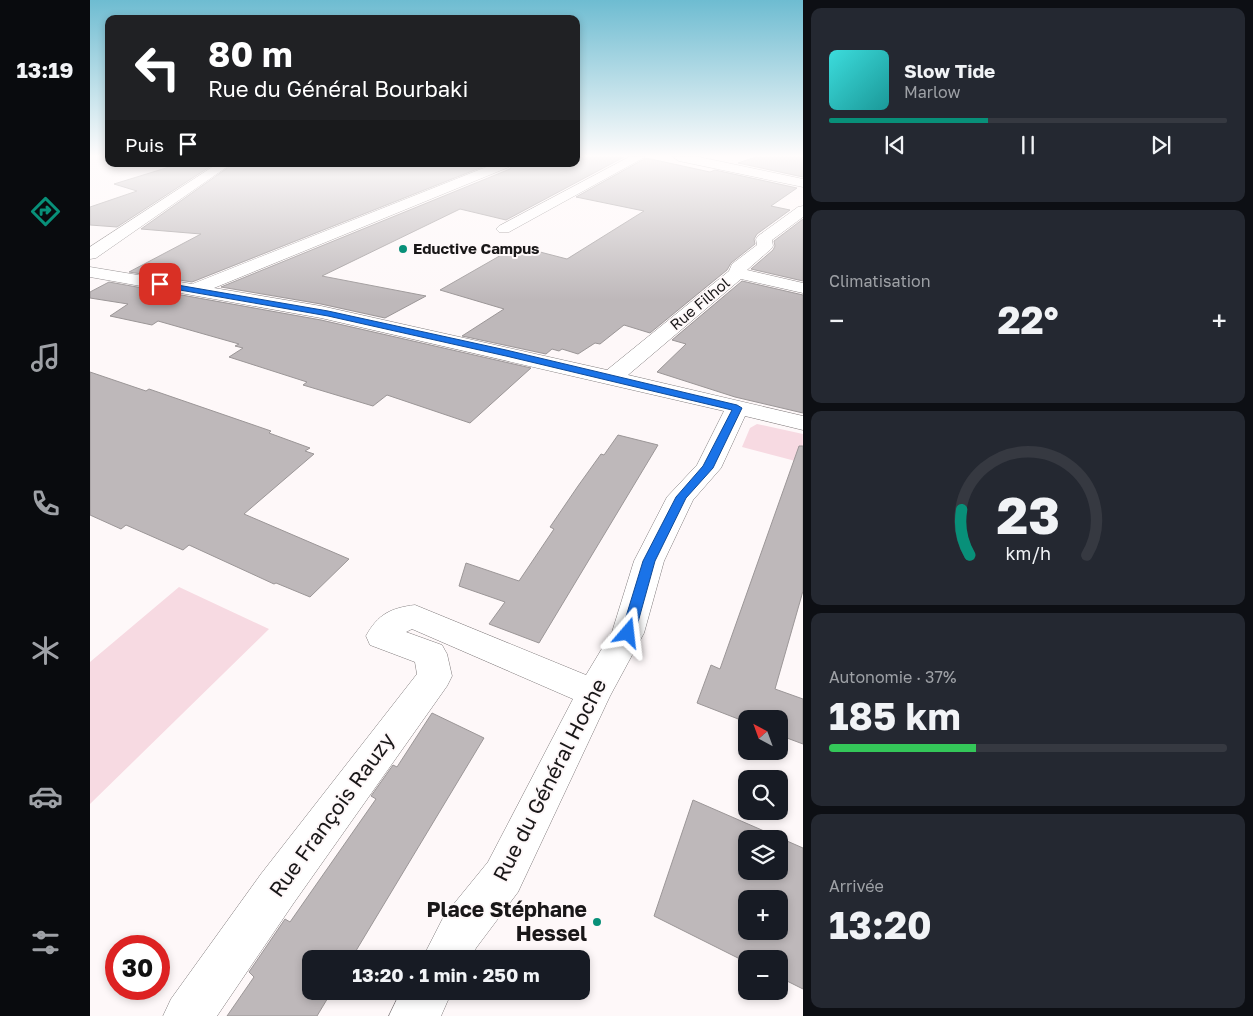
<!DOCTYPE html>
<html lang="fr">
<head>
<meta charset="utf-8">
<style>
  body { margin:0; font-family:"Golos Text",sans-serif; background:#242831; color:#f1f3f6; height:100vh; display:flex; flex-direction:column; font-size:19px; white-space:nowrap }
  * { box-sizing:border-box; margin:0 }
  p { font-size:16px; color:#9ea1a6 }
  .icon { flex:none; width:28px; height:28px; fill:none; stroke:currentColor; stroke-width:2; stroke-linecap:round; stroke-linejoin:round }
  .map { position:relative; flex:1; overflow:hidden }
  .details { display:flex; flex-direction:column; gap:8px; padding:8px; background:#0d0f14; width:450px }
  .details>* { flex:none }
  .guide { position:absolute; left:15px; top:15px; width:475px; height:152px; border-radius:10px; box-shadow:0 2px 8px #0003; background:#202124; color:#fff; overflow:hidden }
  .needle { width:32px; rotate:319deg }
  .fabs { position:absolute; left:648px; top:710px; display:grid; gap:10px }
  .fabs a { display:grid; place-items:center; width:50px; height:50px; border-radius:10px; background:#171b24; box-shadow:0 2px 8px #0003; font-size:25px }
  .speed { position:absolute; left:15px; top:935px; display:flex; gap:10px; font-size:25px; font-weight:700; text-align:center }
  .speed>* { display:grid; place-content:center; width:65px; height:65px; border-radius:50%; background:#171b24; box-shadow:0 2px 8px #0003; line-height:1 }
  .speed .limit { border:8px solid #d22; background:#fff; color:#111 }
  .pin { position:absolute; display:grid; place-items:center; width:42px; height:42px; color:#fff; margin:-21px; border-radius:10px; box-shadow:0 2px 8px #0006 }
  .me { position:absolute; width:55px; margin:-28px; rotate:17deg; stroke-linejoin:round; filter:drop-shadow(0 0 4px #0008) }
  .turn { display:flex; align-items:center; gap:18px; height:105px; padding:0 20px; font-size:22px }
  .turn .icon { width:65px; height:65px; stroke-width:2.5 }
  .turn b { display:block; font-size:35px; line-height:42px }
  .then { display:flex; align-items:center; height:48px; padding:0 20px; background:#0003; gap:10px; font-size:19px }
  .big { font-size:38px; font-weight:700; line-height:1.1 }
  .details .card { flex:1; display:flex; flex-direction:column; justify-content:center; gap:8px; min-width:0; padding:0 18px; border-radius:10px; background:#242831 }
  .details .dial { align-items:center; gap:0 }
  .dial svg { height:130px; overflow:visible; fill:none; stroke:#363941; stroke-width:7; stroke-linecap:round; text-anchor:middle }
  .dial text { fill:#f1f3f6; stroke:none }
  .song { display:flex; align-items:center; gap:15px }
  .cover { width:60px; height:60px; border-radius:8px; background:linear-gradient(135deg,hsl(180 70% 55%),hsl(180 70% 35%)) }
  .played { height:5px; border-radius:2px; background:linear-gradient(90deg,#089079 40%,#363941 40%) }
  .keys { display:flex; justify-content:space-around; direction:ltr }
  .heat { display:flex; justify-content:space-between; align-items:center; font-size:28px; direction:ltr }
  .charge { height:8px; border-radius:4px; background:linear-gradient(90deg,#34c759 37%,#363941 0) }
  .trip { position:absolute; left:212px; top:950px; width:288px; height:50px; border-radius:10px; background:#171b24; box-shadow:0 2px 8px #0003; font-weight:700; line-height:50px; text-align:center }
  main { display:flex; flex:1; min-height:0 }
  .menu { display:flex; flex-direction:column; width:90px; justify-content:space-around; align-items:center; background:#090b0e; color:#9ea1a6 }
  .menu .icon { width:35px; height:35px }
  .menu .selected { color:#089079 }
  .menu b { font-size:22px; color:#f1f3f6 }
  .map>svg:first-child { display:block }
  .green { fill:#f7dae2 }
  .building { fill:#beb8ba; stroke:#9b9697; fill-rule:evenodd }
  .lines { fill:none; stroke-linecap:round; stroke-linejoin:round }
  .minor-casing { stroke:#807b7c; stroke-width:1 }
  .major-casing { stroke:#807b7c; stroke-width:1 }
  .minor { fill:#fff; fill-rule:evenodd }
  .major { fill:#fff; fill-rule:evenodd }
  .route { fill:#1a73e8; stroke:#114b97 }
  .poi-dot { fill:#089079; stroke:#fef8f9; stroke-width:2 }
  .labels { text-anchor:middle; stroke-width:4; stroke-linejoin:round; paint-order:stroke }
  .far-poi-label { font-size:15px; font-weight:bold; fill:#191718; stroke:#fef8f9; text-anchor:start }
  .far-street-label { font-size:15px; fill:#191718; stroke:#fef8f9 }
  .near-street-label { font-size:21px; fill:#191718; stroke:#fef8f9 }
  .near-poi-label { font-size:21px; font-weight:bold; fill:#191718; stroke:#fef8f9; text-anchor:end }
</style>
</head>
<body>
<main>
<nav class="menu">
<b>13:19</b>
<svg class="icon selected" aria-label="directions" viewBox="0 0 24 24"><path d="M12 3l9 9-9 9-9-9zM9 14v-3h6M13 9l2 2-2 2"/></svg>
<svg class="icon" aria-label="music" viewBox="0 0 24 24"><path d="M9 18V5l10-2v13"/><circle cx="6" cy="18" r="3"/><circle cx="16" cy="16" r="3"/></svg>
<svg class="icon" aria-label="phone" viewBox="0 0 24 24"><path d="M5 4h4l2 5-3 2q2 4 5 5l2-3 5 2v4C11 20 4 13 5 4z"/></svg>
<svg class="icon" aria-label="climate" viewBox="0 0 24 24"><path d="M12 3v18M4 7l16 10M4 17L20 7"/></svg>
<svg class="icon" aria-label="car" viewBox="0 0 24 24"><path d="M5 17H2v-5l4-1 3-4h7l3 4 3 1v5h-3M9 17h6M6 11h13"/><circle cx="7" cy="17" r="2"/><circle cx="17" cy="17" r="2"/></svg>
<svg class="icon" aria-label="filters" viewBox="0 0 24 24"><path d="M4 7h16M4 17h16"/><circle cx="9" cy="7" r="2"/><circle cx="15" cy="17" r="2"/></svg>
</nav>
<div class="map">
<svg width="713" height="1016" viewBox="0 0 713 1016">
  <rect width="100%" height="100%" fill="#fef8f9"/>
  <path class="green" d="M667,424l46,10v29l-61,-16 8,-19z
    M89,587l90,42 -179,175v-142z"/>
  <path class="building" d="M486,157h48l-118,63 -46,-11 -138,67 104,20 -41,22 -64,-14 -100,-17 289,-118 3,-5h63z
    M666,157h47v20l-65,-14z
    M556,158l64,14 5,-2 82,18 -26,18 19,4 -33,24 -3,5 1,5 -24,19 -4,7 -77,63 -26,-8 -24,19 -5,-1 -17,11 -16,-5 -3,2 -7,-2 -6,5 -84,-18 42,-27 -64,-19 77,-44 50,13 77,-48 -68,-14z
    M89,164h35l-97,63 -27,-2v-18l47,-16 -23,-7z
    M143,164h257l-298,118 -63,-10 72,-38 -60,-5z
    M713,219v62l-52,-12 22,-19 2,-4 -1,-5z
    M652,281l61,14v118l-68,-16 -78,-25 29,-28 -14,-4z
    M19,282l212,38 210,48 -61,55 -83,-28 -14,11 -70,-21 4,-3 -78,-25 14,-9 -8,-2 4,-2 -81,-23 -6,4 -42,-9 18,-12 -38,-6v-6z
    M0,372l56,19 3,-2 122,42 -2,2 41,15 -5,3 9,3 -70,60 105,45 -39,38 -34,-14 -2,1 -85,-39 -6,5 -57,-25 -5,4 -31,-14z
    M528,435l40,10 -119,198 -50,-19 16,-22 -46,-16 7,-23 53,18 35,-52 -4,-2 28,-41 23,-32 3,1z
    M709,446h4v145l-28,98 28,10v45l-24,-9v-16h-33v3l-49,-19 14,-38 9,4z
    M342,713l52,25 -133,221h-40v32h21l-15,25h-90l27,-39 -5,-5 36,-53 5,3 86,-123 -5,-3 22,-31 4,2z
    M603,800l110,48v141l-24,-12v-18h-33v3l-92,-46zM656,839h33v32h-33zM656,899h33v32h-33z"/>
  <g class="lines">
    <defs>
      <path id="minor" d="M539,157h16l-136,75h-10l-3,-3 3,-3z
        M404,164h17l-2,3 -295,121 107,18 286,64 122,-99 3,-7 25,-19 -1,-6 2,-3 40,-29 5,-1v11l-31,23 1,6 -2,3 -24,21 56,13v10l-62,-14 -113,96 175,41v14l-58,-14 -24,52 -28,32 -29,61 -20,72 -34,63 -92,196 -42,56 -5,11h-49l22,-43 44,-54 85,-163 -161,-70 -6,3 36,13 5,9 5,22 -5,10 -154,218 -76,112h-54l8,-17 90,-125 156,-200 -2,-12 -45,-17 -4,-9c12,-22 25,-28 49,-31l171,70 26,-43 22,-71 33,-64 30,-32 27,-54 -403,-93 -231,-41v-10l102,17z
        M311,991h51l-11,25h-52z"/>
      <path id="major" d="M583,157h26l104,22v8l-124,-26z
        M127,164h14l-135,94 -6,1v-12z"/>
    </defs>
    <use href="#minor" class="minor-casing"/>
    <use href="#major" class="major-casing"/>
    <use href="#minor" class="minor"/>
    <use href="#major" class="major"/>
  </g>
  <linearGradient id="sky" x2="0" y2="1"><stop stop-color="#6ebcd1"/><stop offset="0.52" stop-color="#fffcfc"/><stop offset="1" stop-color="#fffcfc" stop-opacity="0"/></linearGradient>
  <rect width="713" height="300" fill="url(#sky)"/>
  <path class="route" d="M70,282l168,29 178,39 231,55 5,3 -29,60 -27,30 -31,63 -20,72 -2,3h-10l-2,-3 22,-72 33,-64 27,-31 29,-56 -226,-54 -178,-40 -171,-30v-3z"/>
  <g class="poi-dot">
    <circle cx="313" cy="249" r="5"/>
    <circle cx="507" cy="922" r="5"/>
  </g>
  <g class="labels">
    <g class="far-poi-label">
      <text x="323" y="254">Eductive Campus</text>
    </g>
    <g class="far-street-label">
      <text transform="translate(610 304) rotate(-40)" y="5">Rue Filhol</text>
    </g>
    <g class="near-street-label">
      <text transform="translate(460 780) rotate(-63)" y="7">Rue du Général Hoche</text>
      <text transform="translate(242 815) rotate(-54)" y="7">Rue François Rauzy</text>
    </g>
    <g class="near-poi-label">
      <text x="497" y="917">Place Stéphane<tspan x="497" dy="24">Hessel</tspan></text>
    </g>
  </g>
</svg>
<div class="fabs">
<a><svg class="needle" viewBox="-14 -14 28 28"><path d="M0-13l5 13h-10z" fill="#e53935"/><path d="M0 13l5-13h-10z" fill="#9ea1a6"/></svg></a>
<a><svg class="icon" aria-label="search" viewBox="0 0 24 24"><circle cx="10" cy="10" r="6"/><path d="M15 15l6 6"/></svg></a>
<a><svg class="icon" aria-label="layers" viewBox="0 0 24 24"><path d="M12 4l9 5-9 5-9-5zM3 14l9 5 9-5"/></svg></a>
<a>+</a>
<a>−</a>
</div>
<div class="speed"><div class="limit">30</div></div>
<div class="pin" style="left:70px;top:284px;background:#d93025"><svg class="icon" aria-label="arrive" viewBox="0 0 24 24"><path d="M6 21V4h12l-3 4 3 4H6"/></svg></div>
<svg class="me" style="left:538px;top:633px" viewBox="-20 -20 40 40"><path d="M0-17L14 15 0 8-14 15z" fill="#1a73e8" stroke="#fff" stroke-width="4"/></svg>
<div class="trip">13:20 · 1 min · 250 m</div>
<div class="guide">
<div class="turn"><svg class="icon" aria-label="left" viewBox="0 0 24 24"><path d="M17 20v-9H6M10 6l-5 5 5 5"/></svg><div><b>80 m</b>Rue du Général Bourbaki</div></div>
<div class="then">Puis<svg class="icon" aria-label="arrive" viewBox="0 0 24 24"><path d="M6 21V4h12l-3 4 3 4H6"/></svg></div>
</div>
</div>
<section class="details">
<div class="card">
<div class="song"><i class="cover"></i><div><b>Slow Tide</b><p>Marlow</p></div></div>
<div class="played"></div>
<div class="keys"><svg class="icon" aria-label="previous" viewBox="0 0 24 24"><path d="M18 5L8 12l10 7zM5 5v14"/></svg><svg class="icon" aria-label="pause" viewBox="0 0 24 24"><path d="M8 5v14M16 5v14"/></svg><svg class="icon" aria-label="next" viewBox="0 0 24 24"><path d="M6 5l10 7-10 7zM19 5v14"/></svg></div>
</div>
<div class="card"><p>Climatisation</p>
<div class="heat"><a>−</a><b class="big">22°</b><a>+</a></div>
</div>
<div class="card dial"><svg viewBox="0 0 100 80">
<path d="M14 69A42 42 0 1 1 86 69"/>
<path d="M14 69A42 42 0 0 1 9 41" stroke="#089079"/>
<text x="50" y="56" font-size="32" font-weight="700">23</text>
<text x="50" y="72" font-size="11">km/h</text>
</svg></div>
<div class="card"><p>Autonomie · 37%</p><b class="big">185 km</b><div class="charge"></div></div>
<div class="card"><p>Arrivée</p><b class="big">13:20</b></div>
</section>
</main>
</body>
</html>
